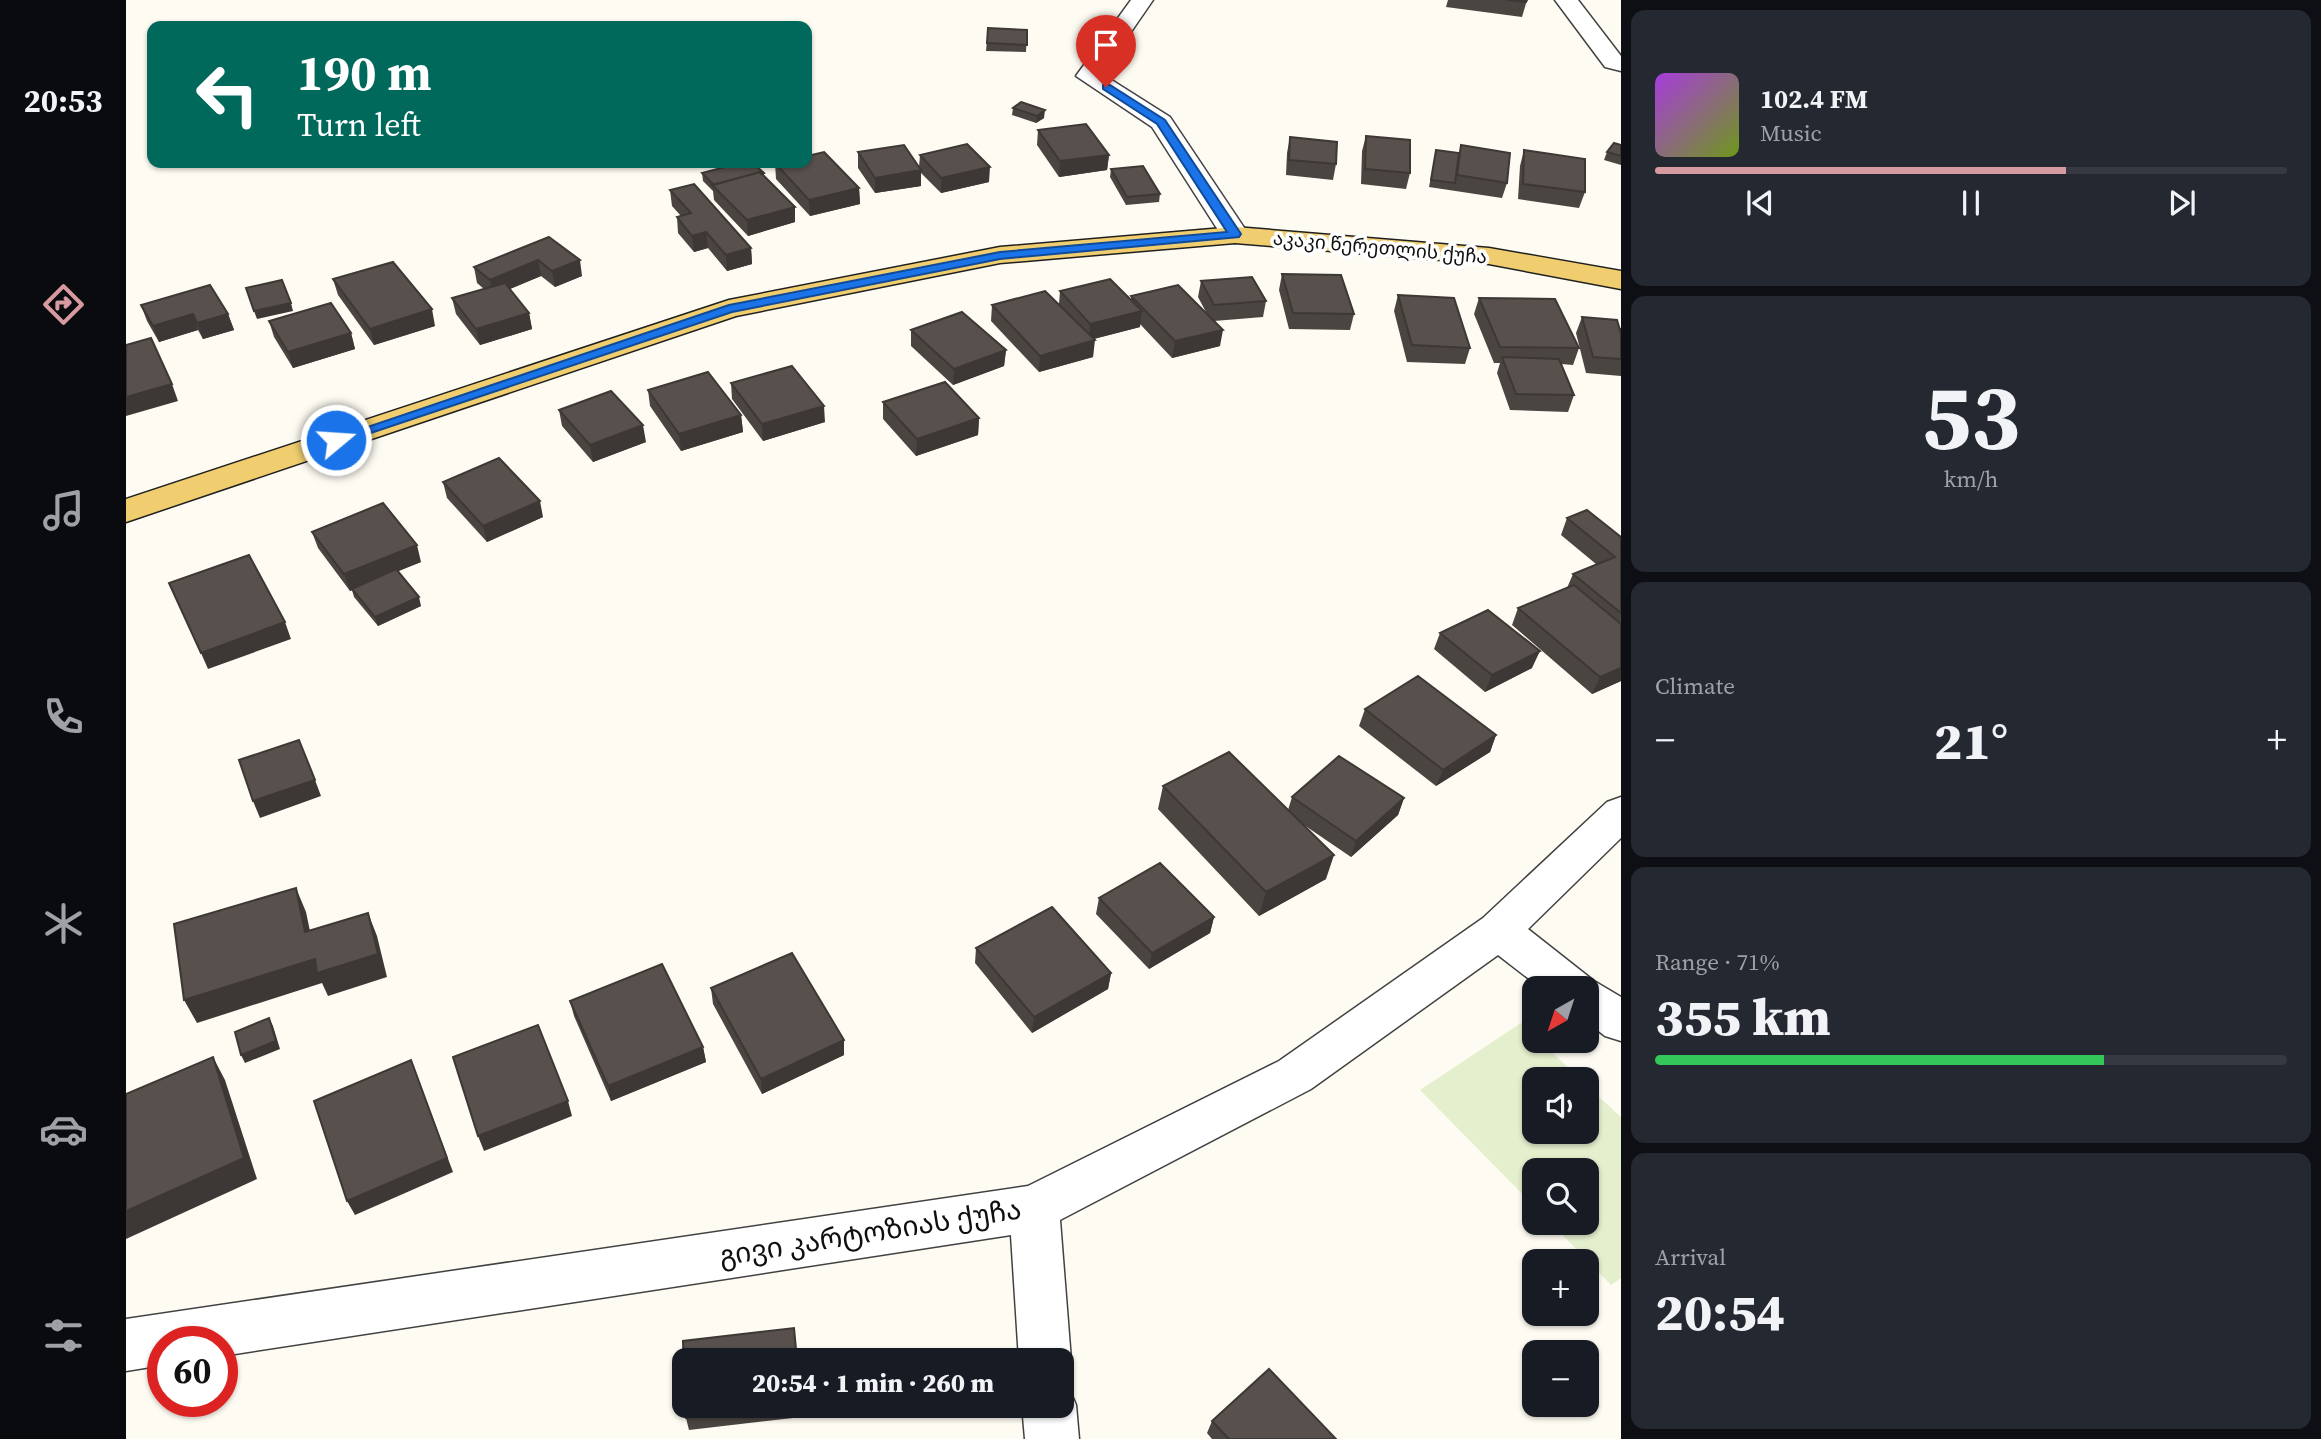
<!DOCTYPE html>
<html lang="en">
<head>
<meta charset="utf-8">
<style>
  body { margin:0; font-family:"Source Serif 4","Noto Sans Georgian",serif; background:#242831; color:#f1f3f6; height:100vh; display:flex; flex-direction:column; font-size:26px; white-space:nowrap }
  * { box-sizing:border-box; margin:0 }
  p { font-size:23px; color:#9ea1a6 }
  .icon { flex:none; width:38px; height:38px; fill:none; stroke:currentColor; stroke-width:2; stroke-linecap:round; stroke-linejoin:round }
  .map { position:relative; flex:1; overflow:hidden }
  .drawer { display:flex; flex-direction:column; gap:10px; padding:10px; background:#0d0f14; width:700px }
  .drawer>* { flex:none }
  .hud { position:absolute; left:21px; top:21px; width:665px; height:147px; border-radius:14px; box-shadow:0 2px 5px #0004; background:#00695c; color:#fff; overflow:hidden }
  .needle { width:46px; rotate:219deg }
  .buttons { position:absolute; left:1396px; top:976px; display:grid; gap:14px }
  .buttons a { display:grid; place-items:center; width:77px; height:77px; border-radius:14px; background:#171b24; box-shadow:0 2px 5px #0004; font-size:35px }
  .speed { position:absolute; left:21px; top:1326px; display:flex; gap:14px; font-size:35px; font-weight:700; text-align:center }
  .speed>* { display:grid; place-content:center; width:91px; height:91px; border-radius:50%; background:#171b24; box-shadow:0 2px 5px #0004; line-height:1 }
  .speed .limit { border:10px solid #d22; background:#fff; color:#111 }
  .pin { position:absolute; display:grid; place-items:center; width:60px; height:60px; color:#fff; margin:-72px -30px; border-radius:50% 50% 50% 0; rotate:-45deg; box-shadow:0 0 7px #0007 }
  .pin .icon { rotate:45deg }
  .me { position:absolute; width:77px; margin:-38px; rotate:72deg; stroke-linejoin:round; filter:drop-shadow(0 0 5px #0008) }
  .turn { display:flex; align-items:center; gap:24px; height:147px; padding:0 35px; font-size:32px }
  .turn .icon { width:91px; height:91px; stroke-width:2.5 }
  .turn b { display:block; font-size:49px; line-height:60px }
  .big { font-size:52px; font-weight:800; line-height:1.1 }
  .drawer .tile { flex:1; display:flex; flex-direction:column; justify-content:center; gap:10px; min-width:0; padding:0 24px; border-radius:14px; background:#242831 }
  .drawer .dial { align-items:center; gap:0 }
  .dial b { font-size:91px; line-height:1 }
  .song { display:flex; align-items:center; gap:21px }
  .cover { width:84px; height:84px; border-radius:10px; background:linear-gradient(135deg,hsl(280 70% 55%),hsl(80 70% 35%)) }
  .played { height:7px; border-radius:4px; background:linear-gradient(90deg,#d79aa0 65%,#363941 65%) }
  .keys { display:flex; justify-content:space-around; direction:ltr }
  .heat { display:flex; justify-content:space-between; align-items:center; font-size:38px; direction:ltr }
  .charge { height:10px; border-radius:5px; background:linear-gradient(90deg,#34c759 71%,#363941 0) }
  .trip { position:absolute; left:546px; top:1348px; width:402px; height:70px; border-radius:14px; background:#171b24; box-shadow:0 2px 5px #0004; font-weight:800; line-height:70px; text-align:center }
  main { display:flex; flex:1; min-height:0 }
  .tab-bar { display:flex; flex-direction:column; width:126px; justify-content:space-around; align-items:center; background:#090b0e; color:#9ea1a6 }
  .tab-bar .icon { width:49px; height:49px }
  .tab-bar .current { color:#d79aa0 }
  .tab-bar b { font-size:32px; color:#f1f3f6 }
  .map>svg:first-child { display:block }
  .pitch { fill:#e4efce }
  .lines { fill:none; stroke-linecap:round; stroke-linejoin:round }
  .street-casing { stroke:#424242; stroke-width:3 }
  .primary-casing { stroke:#202020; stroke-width:3 }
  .street { fill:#fff; fill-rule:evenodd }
  .primary { fill:#f0ce70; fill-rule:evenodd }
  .wall { fill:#4b4541 }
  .shaded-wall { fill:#3d3835 }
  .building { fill:#57504c; stroke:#3d3835; stroke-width:2 }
  .route { fill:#1a73e8; stroke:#114b97; stroke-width:2 }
  .labels { text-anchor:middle; stroke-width:7; stroke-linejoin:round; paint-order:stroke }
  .far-street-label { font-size:19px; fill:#0f0f0f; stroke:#fff }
  .near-street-label { font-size:28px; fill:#0f0f0f; stroke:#fff }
</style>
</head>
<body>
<main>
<nav class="tab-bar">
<b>20:53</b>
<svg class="icon current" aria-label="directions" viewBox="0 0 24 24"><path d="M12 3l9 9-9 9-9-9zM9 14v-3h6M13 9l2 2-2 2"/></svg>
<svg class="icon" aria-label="music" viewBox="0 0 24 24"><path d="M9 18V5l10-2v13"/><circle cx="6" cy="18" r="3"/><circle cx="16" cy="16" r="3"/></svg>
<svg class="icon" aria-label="phone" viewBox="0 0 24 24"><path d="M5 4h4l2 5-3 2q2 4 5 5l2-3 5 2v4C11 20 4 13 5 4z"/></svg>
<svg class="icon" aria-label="climate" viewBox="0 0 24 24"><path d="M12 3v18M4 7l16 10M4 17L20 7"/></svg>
<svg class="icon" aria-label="car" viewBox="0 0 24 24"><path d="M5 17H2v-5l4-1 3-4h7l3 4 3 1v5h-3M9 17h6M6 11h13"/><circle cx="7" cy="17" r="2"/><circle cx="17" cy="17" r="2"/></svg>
<svg class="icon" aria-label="filters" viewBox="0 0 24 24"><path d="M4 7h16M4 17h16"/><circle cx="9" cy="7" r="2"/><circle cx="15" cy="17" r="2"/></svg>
</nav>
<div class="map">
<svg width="1495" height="1439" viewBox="0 0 1495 1439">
  <rect width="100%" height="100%" fill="#fefbf2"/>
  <path class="pitch" d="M1395,1023l14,13v5h5l41,39h-46v52h52v-46l34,31v161l-10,7 -60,-62h36v-52h-52v36l-115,-117z"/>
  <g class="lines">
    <defs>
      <path id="street" d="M1005,0h22l-51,74 68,43 79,118 -4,6h-20l-73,-114 -76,-51z
        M1429,0h23l43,56v15l-16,-4z
        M1495,797v41l-93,91 66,52 27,16v44l-16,-5 -18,-14v-33h-45l-44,-34 -187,134 -251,131 11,140 -9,19v-19h-43l-8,-125 -789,121v-14h-59v23l-37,6v-52l902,-133 251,-125 204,-143 124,-116z
        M936,1384l6,2 8,19 3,34h-54l-3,-34h40z"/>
      <path id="primary" d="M1109,227l254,21 132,23v18l-132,-25 -254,-21 -235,20 -264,53 -610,206v-23l603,-199 271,-53z"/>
    </defs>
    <use href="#street" class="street-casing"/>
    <use href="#primary" class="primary-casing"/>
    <use href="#street" class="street"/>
    <use href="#primary" class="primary"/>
  </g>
  <path class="wall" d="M1322,0h79l-5,17 -76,-10z
    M862,28l39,2 -1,22 -40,-1z
    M887,108l31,10 -8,5 -24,-8z
    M912,130l71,25 -2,15 -48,7 -22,-32z
    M1240,136l44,37 -4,16 -45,-5 1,-33z
    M1164,137l46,27 -3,16 -47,-5 1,-22z
    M1335,145l46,38 -5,15 -73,-11 7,-37 23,3z
    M1495,145v20l-17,-5 3,-8z
    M1398,150l61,42 -6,16 -61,-9 2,-33z
    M732,152l61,15 1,-12 69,27 -48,11 -20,-20v13l-46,7 -17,-25z
    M649,163l84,25 1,16 -50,12 -34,-37z
    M985,169l49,25 -1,8 -33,3 -16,-28z
    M576,173l62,4 31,30v15l-47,14 -34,-36 -1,-9 -10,-10z
    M544,190l81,58 1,16 -25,7 -19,-23 -14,4 -16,-19 -1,-16 4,-1 -9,-10z
    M423,237l33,39 -27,11 -14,-11 -31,13 19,24 3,16 -52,16 -24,-31 -4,-16 32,-9 -7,-6 -3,-16z
    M1156,274l72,40 -4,16 -61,-1 -10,-39z
    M207,279l102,47 -61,19 -36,-50z
    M1075,281l65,20 -3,16 -49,4 6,25 -48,12 -32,-34v3l-46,12 -1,18 -54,15 -48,-51 1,-16 67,-1 1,-13 71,9v-4l76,18 -9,-17z
    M1272,295l72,53 -5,16 -58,-2 -13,-51z
    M1353,298l100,50 -6,17 -12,-1 13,31 -6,17 -58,-2 -13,-37 3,-10h-6l-20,-49z
    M15,305l87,9 6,16 -31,9 -5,-9 -39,12 -12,-21z
    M1456,317l39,11v48l-35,-3 -10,-40z
    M143,321l82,12 4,16 -62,19 -19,-31z
    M785,330l95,20 -2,16 -51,19 -42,-39z
    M605,383l94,39 -62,19 -31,-42z
    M522,390l93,25 2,17 -62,19 -31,-45z
    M757,402l96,16 -1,17 -62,21 -33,-37z
    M433,410l87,32 -53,20 -31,-36z
    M317,482l100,35 -56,25 -40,-44z
    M1441,518l54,19v144l-29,13 -80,-69 6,-17 49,-20 6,-14 23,-10 -35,-29z
    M186,532l109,30 -24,9 24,35 -43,20 -24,-29 -2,-7 -2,1 -32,-43z
    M1314,633l92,35 -47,24 -51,-43z
    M1239,709l131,26 -6,17 -54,34 -77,-60z
    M1037,786l125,24 4,-13 112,1 -6,17 -47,42 -50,-34 25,56 -67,37 -101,-107z
    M973,898l115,19 -4,16 -61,36 -53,-55z
    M850,948l135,25 -3,16 -76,44 -57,-70z
    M585,988l133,52v15l-82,39 -49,-90z
    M444,1001l133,46 3,15 -95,39 -37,-85z
    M675,1405l1,12 -113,13 -3,-12z
    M1086,1421l124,18h-124l-5,-6z"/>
  <path class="shaded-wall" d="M919,110l-1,8 -8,5 1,-7z
    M983,155l-2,15 -48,7 1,-16z
    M864,167l-1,15 -48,11v-15z
    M795,170v16l-46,7v-15z
    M733,188l1,16 -50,12 -1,-16z
    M669,207v15l-47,14 -1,-16z
    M580,232l2,16 -14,4 -2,-16z
    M625,248l1,16 -25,7 -1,-16z
    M412,260l3,16 -48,20 -3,-16z
    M454,260l2,16 -27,11 -3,-16z
    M165,303l2,8 -36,8 -3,-8z
    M306,309l3,17 -61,19 -4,-16z
    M1016,311l-2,16 -51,13 1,-16z
    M403,313l3,16 -52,16 -4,-16z
    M67,314l5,16 -39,12 -6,-16z
    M102,314l6,16 -31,9 -6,-16z
    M1097,330l-3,16 -48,12 3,-17z
    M225,333l4,16 -62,19 -5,-16z
    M969,340l-2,17 -54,15 1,-16z
    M880,350l-2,16 -51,19 1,-16z
    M46,384l6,17 -52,15v-19z
    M698,406l1,16 -62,19 -1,-17z
    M615,415l2,17 -62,19 -2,-17z
    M853,418l-1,17 -62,21 1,-17z
    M517,425l3,17 -53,20 -3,-17z
    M414,501l3,16 -56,25 -4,-16z
    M291,545l4,17 -71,29 -6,-17z
    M293,597l2,9 -43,20 -3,-9z
    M159,622l6,17 -83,30 -7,-16z
    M1414,651l-8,17 -47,24 7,-17z
    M1495,668v13l-29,13 8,-17z
    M1370,735l-6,17 -54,34 7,-16z
    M189,780l6,16 -61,22 -7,-17z
    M1278,798l-6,17 -47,42 5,-16z
    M1208,855l-8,24 -67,37 7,-24z
    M170,888l10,24 9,43 -10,-23z
    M242,913l9,23 10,41 -59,19 -6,-13 -125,40 -13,-23z
    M1088,917l-4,16 -61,36 3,-16z
    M985,973l-3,16 -76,44 2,-16z
    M143,1018l4,8 7,23 -35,14 -4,-8z
    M718,1040v15l-82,39 -1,-15z
    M577,1047l3,15 -95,39 -3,-15z
    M87,1057l12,23 32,99 -131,60v-28z
    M285,1060l42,112 -98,43 -8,-14z
    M442,1101l4,15 -88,35 -6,-15z"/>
  <path class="building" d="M1381,0h20l-1,2z
    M862,28l39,2v15l-40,-2z
    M895,102l24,8 -8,6 -24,-8z
    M960,124l23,31 -49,6 -22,-31z
    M1240,136l44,4v33l-45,-4z
    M1164,137l47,5 -1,22 -47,-4z
    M1488,143l7,2v11l-14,-4z
    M841,144l23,23 -49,11 -21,-23z
    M778,145l17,25 -46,8 -17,-26z
    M1335,145l49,8 -3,30 -50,-8z
    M1310,150l23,3 -4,30 -24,-3z
    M1398,150l61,9v33l-62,-8z
    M698,152l35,36 -50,12 -34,-37h32v-7z
    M614,163h13l11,10 -3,1 -1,-2 -46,13 -12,-12z
    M1017,166l17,28 -33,3 -16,-28z
    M634,172l35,35 -48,13 -35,-35z
    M568,184l57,64 -25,7 -20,-23 -14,4 -15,-19 14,-4 -21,-23z
    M423,237l31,23 -28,11 -14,-11 -48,20 -16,-13z
    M267,262l39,47 -62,20 -37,-50z
    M1156,274l59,1 13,39 -61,-1z
    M1126,277l14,24 -52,4 -13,-24z
    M984,279l32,32 -52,13 -30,-33z
    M156,280l9,23 -37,8 -8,-23z
    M379,283l24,30 -53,16 -24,-31z
    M84,285l18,29 -31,9 -4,-9 -40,12 -12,-21z
    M1052,285l45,45 -48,11 -44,-45z
    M919,291l50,49 -55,16 -48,-51z
    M1272,295l56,3 16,50 -58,-3z
    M1353,298l76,1 24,49 -79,-1z
    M205,303l20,30 -63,19 -19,-31z
    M836,312l44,38 -52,19 -43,-39z
    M1456,317l35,3 4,14v25l-28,-2z
    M25,338l21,46 -46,13v-52z
    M1376,357l57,2 15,36 -58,-1z
    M666,366l32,40 -62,18 -31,-41z
    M582,372l33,43 -62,19 -31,-44z
    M819,382l34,36 -62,21 -34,-37z
    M485,391l32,34 -53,20 -31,-35z
    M373,458l41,43 -57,25 -40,-44z
    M257,503l34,42 -73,29 -32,-42z
    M1461,510l34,27v76l-48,-39 42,-17 -48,-39z
    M123,555l36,67 -84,31 -32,-70z
    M270,569l23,28 -44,20 -23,-28z
    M1448,585l47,39v44l-21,9 -82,-69z
    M1362,610l52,41 -48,24 -52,-42z
    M1292,676l78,59 -53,35 -78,-61z
    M173,740l16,40 -62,21 -14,-41z
    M1103,752l105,103 -68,37 -103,-106z
    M1213,756l65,42 -48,43 -64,-44z
    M1034,863l54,54 -62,36 -53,-55z
    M170,888l9,44 63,-19 10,41 -61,19 -2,-14 -131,41 -10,-76z
    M926,907l59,66 -77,44 -58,-69z
    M666,953l52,87 -83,39 -50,-91z
    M536,964l41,83 -95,39 -38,-85z
    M143,1018l7,23 -35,14 -6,-23z
    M412,1025l30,76 -90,35 -25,-79z
    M87,1057l31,101 -118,53v-117z
    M285,1060l36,98 -100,43 -33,-100z
    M668,1328l3,32h-113v16l-1,-35z
    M1143,1369l67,70h-107l-17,-18z
    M559,1405h113l-112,13z"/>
  <path class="route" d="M977,85h7l55,35 76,114 -2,3 -239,22 -268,53 -391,131 -12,-3 400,-135 271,-53 227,-20 -70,-108 -54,-35z"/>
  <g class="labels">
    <g class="far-street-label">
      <text transform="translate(1254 247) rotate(5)" y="7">აკაკი წერეთლის ქუჩა</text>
    </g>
    <g class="near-street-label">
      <text transform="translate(744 1232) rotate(-9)" y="10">გივი კარტოზიას ქუჩა</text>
    </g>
  </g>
</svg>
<div class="buttons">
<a><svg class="needle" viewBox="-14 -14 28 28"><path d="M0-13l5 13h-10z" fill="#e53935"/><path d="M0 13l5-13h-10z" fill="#9ea1a6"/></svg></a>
<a><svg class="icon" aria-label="sound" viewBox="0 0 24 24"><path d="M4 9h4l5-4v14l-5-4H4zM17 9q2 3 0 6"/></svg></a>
<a><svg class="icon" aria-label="search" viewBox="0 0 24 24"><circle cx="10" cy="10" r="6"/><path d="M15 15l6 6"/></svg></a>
<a>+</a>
<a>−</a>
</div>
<div class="speed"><div class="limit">60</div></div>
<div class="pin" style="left:980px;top:87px;background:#d93025"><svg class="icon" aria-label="arrive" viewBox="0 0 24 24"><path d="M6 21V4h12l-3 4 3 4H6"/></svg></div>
<svg class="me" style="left:210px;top:440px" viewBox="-20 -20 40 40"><circle r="17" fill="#1a73e8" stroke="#fff" stroke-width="3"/><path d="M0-11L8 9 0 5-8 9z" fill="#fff"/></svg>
<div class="trip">20:54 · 1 min · 260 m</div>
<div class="hud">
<div class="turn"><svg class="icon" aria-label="left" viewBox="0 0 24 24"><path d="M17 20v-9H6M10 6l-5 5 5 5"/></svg><div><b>190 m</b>Turn left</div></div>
</div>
</div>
<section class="drawer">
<div class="tile">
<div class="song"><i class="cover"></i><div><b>102.4 FM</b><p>Music</p></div></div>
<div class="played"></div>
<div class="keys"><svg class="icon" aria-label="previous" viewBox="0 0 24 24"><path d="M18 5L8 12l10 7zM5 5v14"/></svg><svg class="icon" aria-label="pause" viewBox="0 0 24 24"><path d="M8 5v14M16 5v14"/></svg><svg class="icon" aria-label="next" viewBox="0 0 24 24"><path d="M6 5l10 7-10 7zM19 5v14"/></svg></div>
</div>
<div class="tile dial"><b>53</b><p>km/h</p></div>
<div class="tile"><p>Climate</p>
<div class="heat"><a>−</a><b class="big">21°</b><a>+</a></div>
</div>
<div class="tile"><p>Range · 71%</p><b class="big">355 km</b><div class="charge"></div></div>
<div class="tile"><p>Arrival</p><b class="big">20:54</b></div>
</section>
</main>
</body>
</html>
